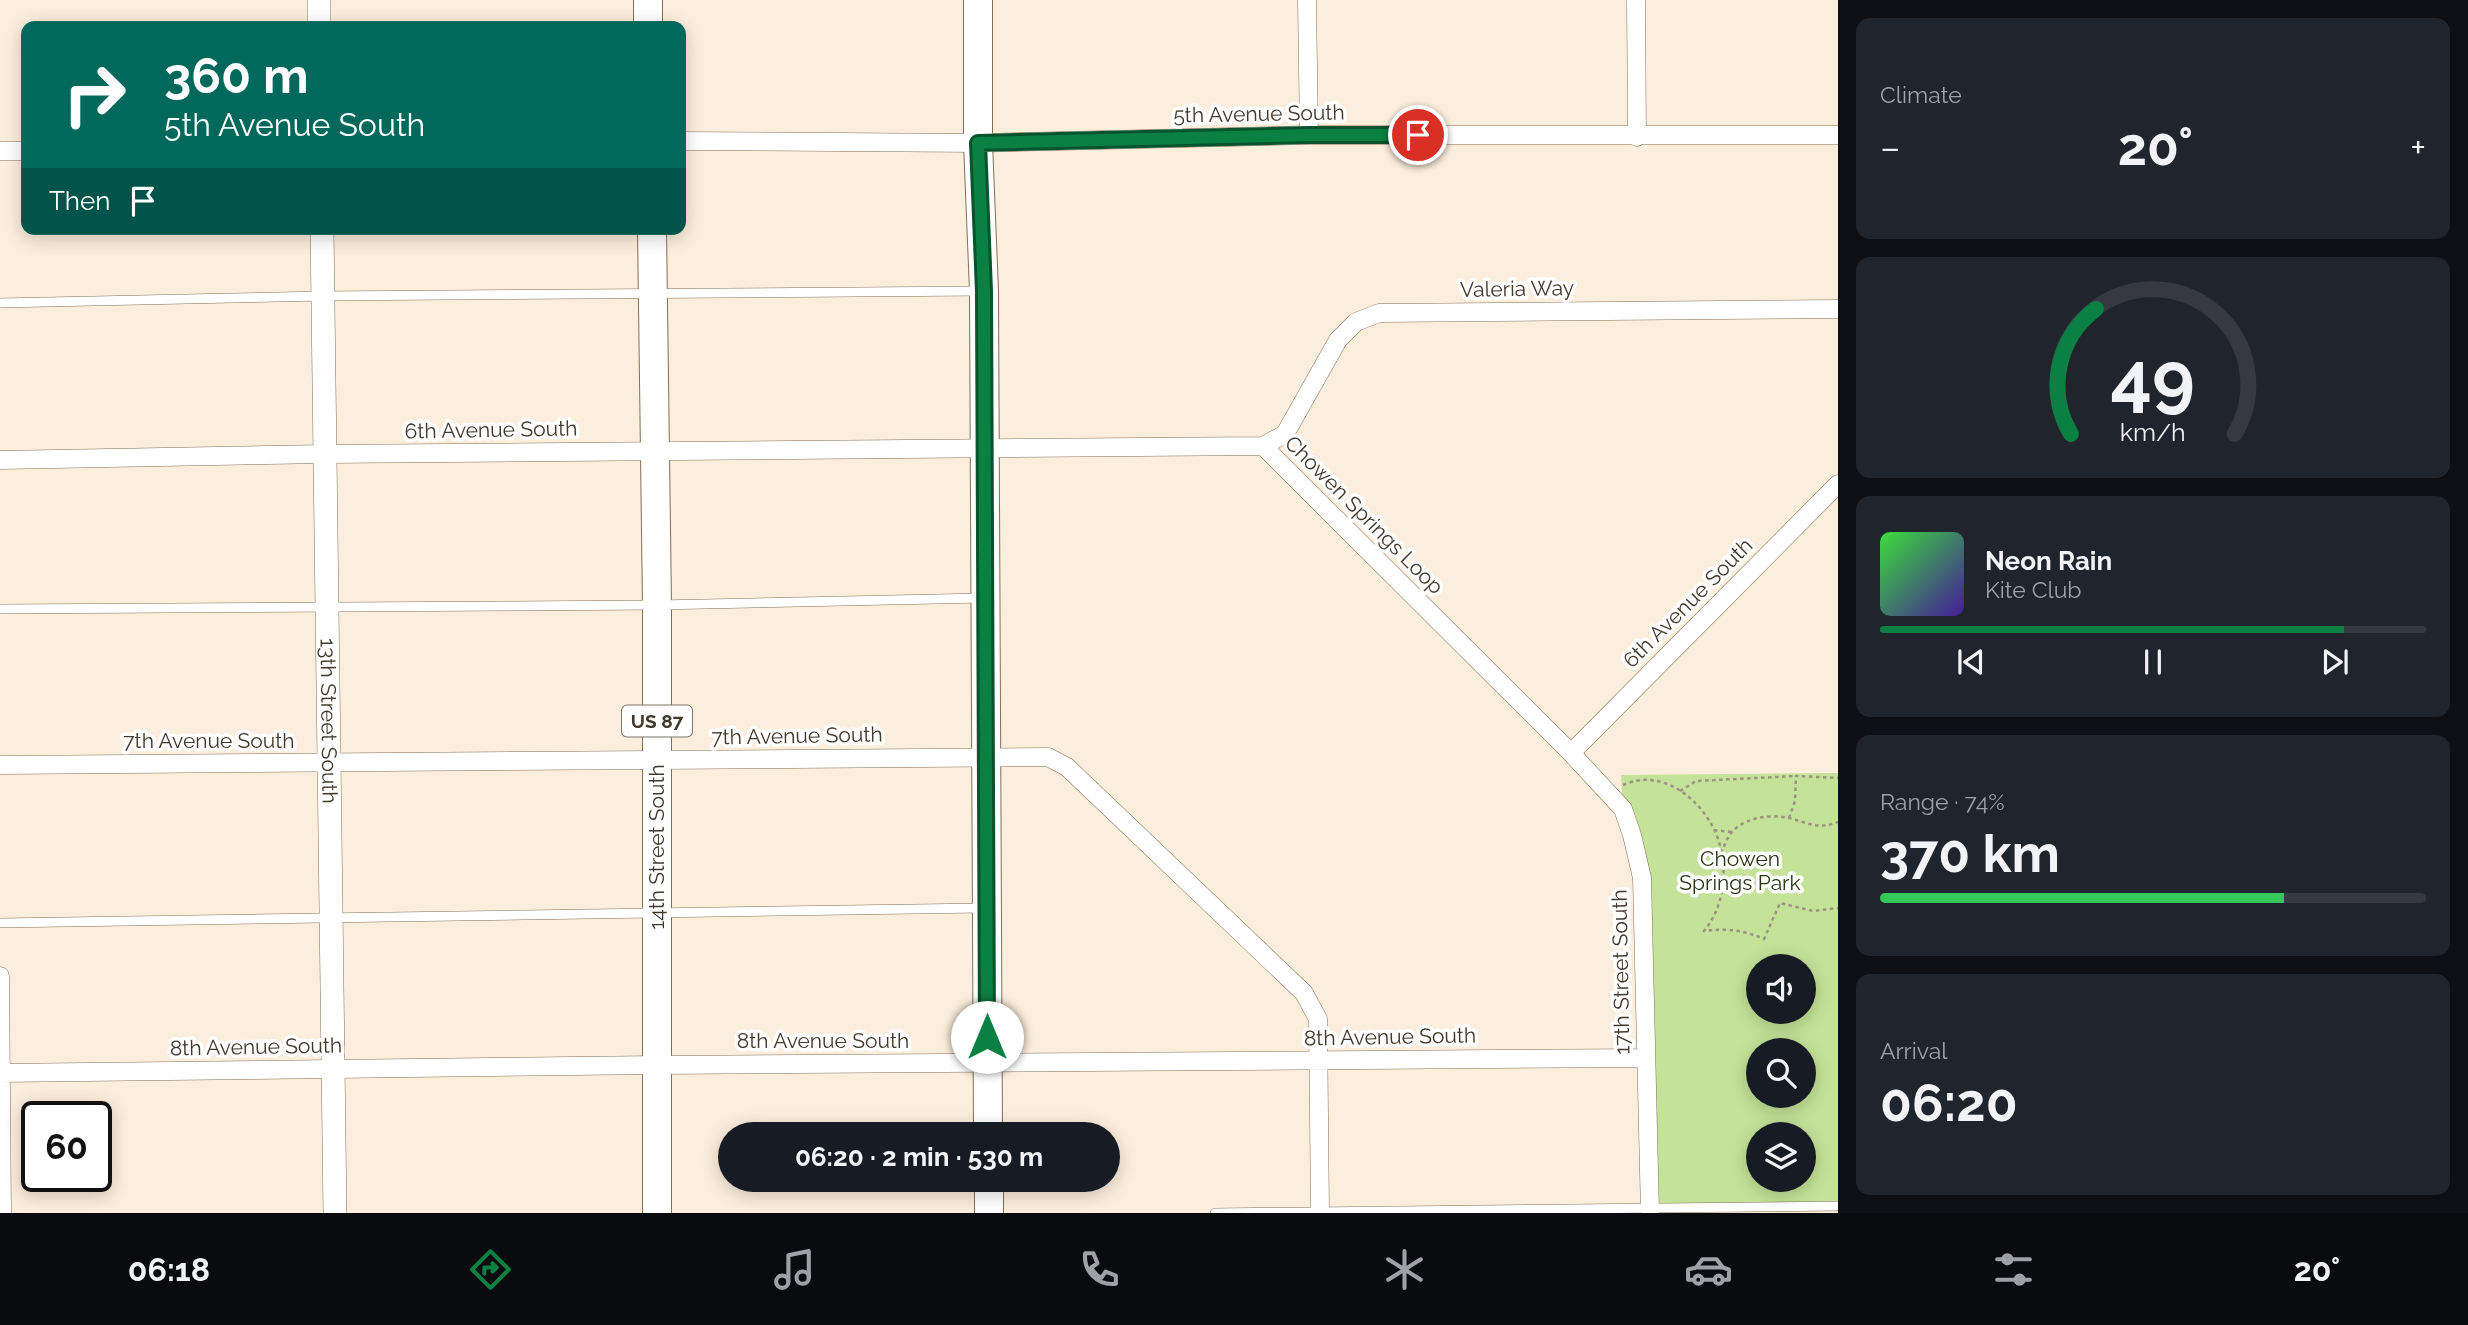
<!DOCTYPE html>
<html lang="en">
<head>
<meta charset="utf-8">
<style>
  body { margin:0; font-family:Raleway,sans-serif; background:#20242c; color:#f1f3f6; height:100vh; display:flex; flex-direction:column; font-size:26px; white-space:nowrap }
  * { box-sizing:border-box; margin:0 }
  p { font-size:23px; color:#9ea1a6 }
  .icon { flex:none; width:38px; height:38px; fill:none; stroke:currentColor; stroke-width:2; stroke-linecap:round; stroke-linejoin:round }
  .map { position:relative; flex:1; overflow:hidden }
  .panel { display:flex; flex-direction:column; gap:18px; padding:18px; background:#0d0f14; width:630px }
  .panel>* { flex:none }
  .hud { position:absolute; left:21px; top:21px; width:665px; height:214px; border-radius:14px; box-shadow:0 4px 18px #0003; background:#00695c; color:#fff; overflow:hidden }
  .buttons { position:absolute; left:1746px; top:954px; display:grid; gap:14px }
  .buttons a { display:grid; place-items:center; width:70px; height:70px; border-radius:50%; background:#171b24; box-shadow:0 4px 18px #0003; font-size:35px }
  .speed { position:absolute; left:21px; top:1101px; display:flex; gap:14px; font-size:35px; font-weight:700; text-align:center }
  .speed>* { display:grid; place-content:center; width:91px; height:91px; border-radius:50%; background:#171b24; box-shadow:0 4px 18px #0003; line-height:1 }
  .speed .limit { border:4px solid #111; border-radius:10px; background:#fff; color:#111 }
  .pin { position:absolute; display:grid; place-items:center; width:60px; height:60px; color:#fff; margin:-30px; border:4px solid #fff; border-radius:50%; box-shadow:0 2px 7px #0007 }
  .me { position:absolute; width:77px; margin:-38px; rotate:0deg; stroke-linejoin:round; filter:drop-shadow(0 0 5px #0008) }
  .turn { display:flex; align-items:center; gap:24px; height:147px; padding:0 28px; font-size:32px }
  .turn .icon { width:91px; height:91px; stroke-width:2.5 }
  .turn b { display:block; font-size:49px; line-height:60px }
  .then { display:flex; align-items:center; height:66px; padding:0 28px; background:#0003; gap:14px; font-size:26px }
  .big { font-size:52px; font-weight:700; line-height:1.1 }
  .panel .widget { flex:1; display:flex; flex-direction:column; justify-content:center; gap:10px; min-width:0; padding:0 24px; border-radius:14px; background:#20242c }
  .panel .dial { align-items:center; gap:0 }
  .dial svg { height:182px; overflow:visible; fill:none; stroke:#363941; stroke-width:7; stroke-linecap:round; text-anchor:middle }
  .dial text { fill:#f1f3f6; stroke:none }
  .song { display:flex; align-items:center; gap:21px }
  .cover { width:84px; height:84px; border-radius:10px; background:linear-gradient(135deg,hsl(120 70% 55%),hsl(260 70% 35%)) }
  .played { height:7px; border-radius:4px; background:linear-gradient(90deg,#0b8043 85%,#363941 85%) }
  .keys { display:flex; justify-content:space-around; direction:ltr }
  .heat { display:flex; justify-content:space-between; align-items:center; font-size:38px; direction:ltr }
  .charge { height:10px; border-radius:5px; background:linear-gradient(90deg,#34c759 74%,#363941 0) }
  .trip { position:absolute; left:718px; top:1122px; width:402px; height:70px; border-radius:35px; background:#171b24; box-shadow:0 4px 18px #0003; font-weight:700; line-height:70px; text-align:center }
  .menu { display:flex; height:112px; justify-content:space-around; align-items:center; background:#090b0e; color:#9ea1a6 }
  .menu .icon { width:49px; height:49px }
  .menu .active { color:#0b8043 }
  .menu b { font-size:32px; color:#f1f3f6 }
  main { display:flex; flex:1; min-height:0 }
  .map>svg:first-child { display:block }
  .green { fill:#c4e398; fill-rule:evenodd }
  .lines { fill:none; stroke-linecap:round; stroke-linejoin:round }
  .service-casing { stroke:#836f54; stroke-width:10 }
  .minor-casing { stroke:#836f54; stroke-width:19 }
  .tertiary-casing { stroke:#836f54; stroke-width:24 }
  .primary-casing { stroke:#836f54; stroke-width:30 }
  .path { stroke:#9d9283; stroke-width:2.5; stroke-dasharray:3.5 3.5; stroke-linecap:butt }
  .service { stroke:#fff; stroke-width:9 }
  .minor { stroke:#fff; stroke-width:18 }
  .tertiary { stroke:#fff; stroke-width:23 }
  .primary { stroke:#fff; stroke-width:28 }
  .route-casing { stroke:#07532c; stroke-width:18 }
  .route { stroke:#0b8043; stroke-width:12 }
  .labels { text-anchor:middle; stroke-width:7; stroke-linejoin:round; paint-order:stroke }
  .shield { fill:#fefefe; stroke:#7a746c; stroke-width:2 }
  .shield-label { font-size:19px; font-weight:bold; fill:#42392d }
  .street-label { font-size:21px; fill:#42392d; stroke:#fefefe }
  .park-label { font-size:21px; fill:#2a3713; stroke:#fefefe }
</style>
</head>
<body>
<main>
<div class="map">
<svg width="1838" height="1213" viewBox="0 0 1838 1213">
  <rect width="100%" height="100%" fill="#fceedc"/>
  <path class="green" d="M1838,773v433l-188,2 -8,-330 -19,-69 -2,-34zM1759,966h45v46h-45zM1759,1050h45v46h-45zM1759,1134h45v46h-45z"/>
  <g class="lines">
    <defs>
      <path id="service" d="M0,303l324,-7 658,-5
        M0,609l657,-4 326,-7
        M0,923l982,-15
        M1215,1213l623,-7"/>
      <path id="minor" d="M1307,0l2,135
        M1636,0l1,137
        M681,141l297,2 331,-8h529
        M0,151h26
        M1263,446l22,-12 53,-94 18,-18 23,-9 459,-4
        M0,460l325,-6 938,-8 308,307 52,56 9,26 10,43 8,335
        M1571,753l267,-269
        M0,765l1048,-8 19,10 237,226 14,26 2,194
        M0,976l2,237
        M0,1073l657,-8 989,-7"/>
      <g id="tertiary">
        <path d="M319,0v26"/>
        <path id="s1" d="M322,229l13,984"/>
      </g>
      <path id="primary" d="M648,0v26
        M978,0v143l6,148 4,843
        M652,229l5,376v608
        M989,1180v33"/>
    </defs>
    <use href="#service" class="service-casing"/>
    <use href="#minor" class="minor-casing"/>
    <use href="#tertiary" class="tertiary-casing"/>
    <use href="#primary" class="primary-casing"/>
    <path class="path" d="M1623,785c41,-19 84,18 96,57 9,30 5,65 -15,89 23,-3 39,-1 60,8l16,-36 33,8 25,-3
      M1680,791l16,-10 100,-5
      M1789,818l6,-17 1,-25 42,2
      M1714,830l18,2
      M1721,853c3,-6 6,-15 10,-20 14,-16 39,-19 58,-15 20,5 28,12 49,4"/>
    <use href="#service" class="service"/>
    <use href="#minor" class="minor"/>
    <use href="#tertiary" class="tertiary"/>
    <use href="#primary" class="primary"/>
  </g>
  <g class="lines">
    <defs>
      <path id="route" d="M987,1037l-3,-746 -6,-148 331,-8h109"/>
    </defs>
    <use href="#route" class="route-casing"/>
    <use href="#route" class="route"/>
  </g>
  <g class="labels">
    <rect class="shield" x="622" y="705.5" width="70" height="31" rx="5"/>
    <g class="shield-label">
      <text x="657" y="728">US 87</text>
    </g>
    <g class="street-label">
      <text transform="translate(1259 114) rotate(-1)" y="7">5th Avenue South</text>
      <text transform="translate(1517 289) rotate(-1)" y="7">Valeria Way</text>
      <text transform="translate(491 430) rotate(-1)" y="7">6th Avenue South</text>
      <text transform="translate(1364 515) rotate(45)" y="7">Chowen Springs Loop</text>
      <text transform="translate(1688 603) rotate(-45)" y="7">6th Avenue South</text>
      <text dy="7" stroke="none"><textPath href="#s1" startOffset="492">13th Street South</textPath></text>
      <text transform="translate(797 736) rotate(-1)" y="7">7th Avenue South</text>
      <text x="209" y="748">7th Avenue South</text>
      <text transform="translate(657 847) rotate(-90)" y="7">14th Street South</text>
      <text transform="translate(1621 972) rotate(-91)" y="7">17th Street South</text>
      <text transform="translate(1390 1037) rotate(-1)" y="7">8th Avenue South</text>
      <text x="823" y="1048">8th Avenue South</text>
      <text transform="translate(256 1047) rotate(-1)" y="7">8th Avenue South</text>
    </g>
    <g class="park-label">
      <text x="1740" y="866">Chowen<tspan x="1740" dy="24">Springs Park</tspan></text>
    </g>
  </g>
</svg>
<div class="buttons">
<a><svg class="icon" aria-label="sound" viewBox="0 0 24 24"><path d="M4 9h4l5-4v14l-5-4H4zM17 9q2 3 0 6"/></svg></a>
<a><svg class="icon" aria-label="search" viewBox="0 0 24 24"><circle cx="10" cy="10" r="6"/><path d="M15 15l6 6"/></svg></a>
<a><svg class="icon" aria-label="layers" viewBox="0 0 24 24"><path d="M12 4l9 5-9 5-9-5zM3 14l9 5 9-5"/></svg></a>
</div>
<div class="speed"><div class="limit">60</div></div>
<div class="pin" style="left:1418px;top:135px;background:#d93025"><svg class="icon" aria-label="arrive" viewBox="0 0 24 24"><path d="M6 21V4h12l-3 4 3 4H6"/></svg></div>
<svg class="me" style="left:987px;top:1037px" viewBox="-20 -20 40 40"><circle r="19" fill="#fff"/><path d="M0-13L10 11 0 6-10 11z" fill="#0b8043"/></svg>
<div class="trip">06:20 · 2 min · 530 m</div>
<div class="hud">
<div class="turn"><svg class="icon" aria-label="right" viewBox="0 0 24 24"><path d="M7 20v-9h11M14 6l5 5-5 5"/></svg><div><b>360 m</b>5th Avenue South</div></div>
<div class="then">Then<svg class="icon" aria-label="arrive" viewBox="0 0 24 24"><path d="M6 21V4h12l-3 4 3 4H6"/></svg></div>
</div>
</div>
<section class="panel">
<div class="widget"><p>Climate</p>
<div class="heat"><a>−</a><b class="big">20°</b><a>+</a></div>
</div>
<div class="widget dial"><svg viewBox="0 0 100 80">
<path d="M14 69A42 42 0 1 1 86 69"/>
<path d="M14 69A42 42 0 0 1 25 14" stroke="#0b8043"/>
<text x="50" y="56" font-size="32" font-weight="700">49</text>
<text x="50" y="72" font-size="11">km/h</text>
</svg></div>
<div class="widget">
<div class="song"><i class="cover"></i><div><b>Neon Rain</b><p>Kite Club</p></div></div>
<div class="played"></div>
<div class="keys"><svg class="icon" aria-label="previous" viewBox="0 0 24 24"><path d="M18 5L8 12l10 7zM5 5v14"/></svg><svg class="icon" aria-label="pause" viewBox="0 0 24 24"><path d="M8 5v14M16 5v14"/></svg><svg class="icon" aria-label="next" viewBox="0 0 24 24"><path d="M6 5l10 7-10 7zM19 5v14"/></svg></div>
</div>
<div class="widget"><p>Range · 74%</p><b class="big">370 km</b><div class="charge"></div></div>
<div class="widget"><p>Arrival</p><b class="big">06:20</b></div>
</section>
</main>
<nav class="menu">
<b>06:18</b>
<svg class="icon active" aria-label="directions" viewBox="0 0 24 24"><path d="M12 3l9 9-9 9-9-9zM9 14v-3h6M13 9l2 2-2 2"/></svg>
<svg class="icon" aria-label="music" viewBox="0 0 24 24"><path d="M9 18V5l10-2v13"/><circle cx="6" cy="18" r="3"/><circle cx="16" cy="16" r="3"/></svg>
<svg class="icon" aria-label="phone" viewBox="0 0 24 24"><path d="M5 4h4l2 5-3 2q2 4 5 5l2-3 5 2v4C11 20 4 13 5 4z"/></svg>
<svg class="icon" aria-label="climate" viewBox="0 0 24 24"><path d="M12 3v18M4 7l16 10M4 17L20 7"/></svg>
<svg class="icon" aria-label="car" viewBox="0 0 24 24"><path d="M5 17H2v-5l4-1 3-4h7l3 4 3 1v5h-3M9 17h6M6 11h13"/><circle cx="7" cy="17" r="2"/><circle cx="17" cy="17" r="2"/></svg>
<svg class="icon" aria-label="filters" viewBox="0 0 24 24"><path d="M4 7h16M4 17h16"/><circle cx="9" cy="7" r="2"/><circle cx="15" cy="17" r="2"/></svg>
<b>20°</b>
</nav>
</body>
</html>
